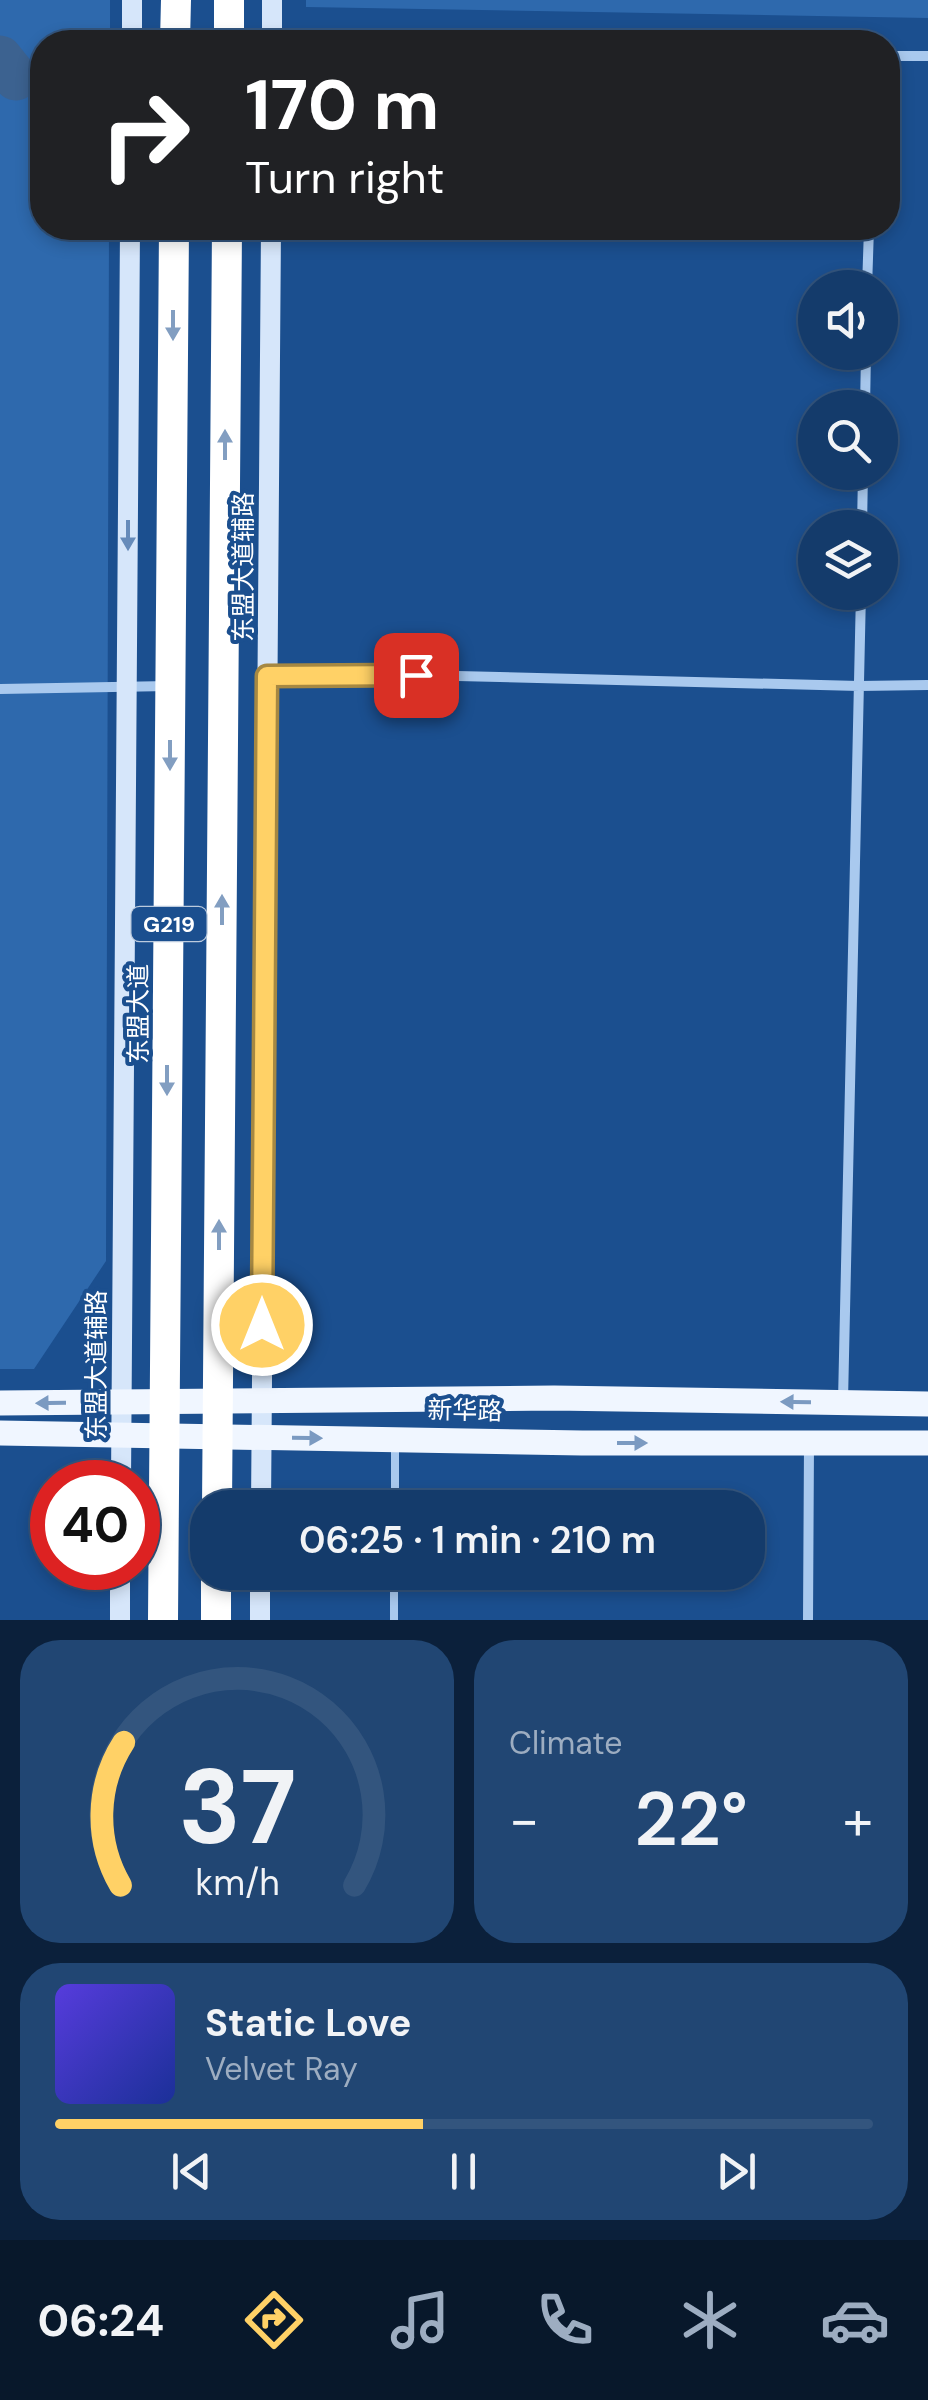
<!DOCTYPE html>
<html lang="en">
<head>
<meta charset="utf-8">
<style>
  body { margin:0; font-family:"DM Sans","Noto Sans SC",sans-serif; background:#214673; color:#f1f3f6; height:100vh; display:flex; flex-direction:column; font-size:38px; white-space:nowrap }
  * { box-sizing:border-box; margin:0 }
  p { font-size:32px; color:#9dadc1 }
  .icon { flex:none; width:55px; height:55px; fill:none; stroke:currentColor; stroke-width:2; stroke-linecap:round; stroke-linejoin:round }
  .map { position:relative; height:1620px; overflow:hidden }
  .details { display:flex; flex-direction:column; gap:20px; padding:20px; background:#0b203b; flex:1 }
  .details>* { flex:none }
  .guide { position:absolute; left:30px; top:30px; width:870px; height:210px; border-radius:40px; box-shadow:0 5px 15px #0003,0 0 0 2px #33557e; background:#202124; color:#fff; overflow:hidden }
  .buttons { position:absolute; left:798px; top:270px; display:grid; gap:20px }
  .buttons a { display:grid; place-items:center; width:100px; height:100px; border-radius:50%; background:#143b6b; box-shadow:0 5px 15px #0003,0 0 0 2px #33557e; font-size:50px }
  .speed { position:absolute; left:30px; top:1460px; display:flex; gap:20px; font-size:50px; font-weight:700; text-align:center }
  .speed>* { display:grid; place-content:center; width:130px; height:130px; border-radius:50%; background:#143b6b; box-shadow:0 5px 15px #0003,0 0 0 2px #33557e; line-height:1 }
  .speed .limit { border:15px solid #d22; background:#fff; color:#111 }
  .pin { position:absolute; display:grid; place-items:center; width:85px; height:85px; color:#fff; margin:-42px; border-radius:20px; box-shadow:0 5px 15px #0006 }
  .me { position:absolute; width:110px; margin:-55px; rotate:0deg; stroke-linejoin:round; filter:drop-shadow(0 0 8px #0008) }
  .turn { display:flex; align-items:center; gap:35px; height:210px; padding:0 50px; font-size:45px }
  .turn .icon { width:130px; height:130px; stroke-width:2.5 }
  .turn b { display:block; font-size:70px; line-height:85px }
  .big { font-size:75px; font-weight:600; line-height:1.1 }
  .details .tile { flex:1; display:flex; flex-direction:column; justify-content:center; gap:15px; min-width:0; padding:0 35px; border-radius:40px; background:#214673 }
  .details .dial { align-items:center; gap:0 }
  .dial svg { height:260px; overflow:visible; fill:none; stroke:#33557e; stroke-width:7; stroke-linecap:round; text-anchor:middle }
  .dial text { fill:#f1f3f6; stroke:none }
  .song { display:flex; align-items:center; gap:30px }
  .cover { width:120px; height:120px; border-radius:15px; background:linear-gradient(135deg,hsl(250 70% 55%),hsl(230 70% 35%)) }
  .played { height:10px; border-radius:5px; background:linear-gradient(90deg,#ffd166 45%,#33557e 45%) }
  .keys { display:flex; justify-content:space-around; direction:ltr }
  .heat { display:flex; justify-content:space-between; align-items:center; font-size:55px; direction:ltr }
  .details .tiles { flex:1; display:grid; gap:20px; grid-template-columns:1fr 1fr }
  .tile:last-child { grid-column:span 2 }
  .trip { position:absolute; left:190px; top:1490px; width:575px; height:100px; border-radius:40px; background:#143b6b; box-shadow:0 5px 15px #0003,0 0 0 2px #33557e; font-weight:600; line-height:100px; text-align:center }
  .menu { display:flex; height:160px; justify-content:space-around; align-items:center; background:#08182b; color:#9dadc1 }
  .menu .icon { width:70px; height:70px }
  .menu .on { color:#ffd166 }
  .menu b { font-size:45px; color:#f1f3f6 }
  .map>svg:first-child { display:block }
  .green { fill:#2e69ad }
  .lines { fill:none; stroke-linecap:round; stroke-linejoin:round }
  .river { stroke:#3c6290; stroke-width:45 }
  .lane { stroke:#a9c9ee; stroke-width:8 }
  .street { stroke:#a9c9ee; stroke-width:10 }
  .secondary { stroke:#d6e6fa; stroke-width:20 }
  .primary { stroke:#f0f6ff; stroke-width:25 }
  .highway { stroke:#fff; stroke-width:30 }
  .oneway { fill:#829ec1 }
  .oneway2 { fill:#668bba }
  .oneway3 { fill:#7b9ac1 }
  .route-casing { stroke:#a68842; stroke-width:25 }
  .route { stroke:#ffd166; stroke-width:18 }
  .labels { text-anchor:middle; stroke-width:8; stroke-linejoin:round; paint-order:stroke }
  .shield { fill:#1b4f8f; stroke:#bbcadd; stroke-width:2.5 }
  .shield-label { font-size:22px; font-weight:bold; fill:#fff }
  .street-label { font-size:25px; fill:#fff; stroke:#1b4f8f }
</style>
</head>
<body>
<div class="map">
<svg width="928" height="1620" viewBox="0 0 928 1620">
  <rect width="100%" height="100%" fill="#1b4f8f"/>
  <path class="green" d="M0,0h110v42h-68v186h67l-3,1033 -72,108h-34z
    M306,0h622v18l-622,-11z"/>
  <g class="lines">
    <path class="river" d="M0,58l16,20"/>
    <path class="lane" d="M395,1508v-66
      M394,1620v-48"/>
    <path class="street" d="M273,36l205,2 94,4
      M888,56h40
      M867,288l2,-60
      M865,408l1,-56
      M862,528l1,-56
      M267,675h148l444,11 69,-1
      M0,689l169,-3
      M843,1401l18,-809
      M808,1620l1,-176"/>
    <path class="secondary" d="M132,42v-42
      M272,42v-42
      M121,1482l9,-1254
      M261,1508l10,-1280
      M120,1620v-52
      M260,1620v-48"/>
    <path class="primary" d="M0,1403l554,-5 374,6
      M0,1433l582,10h346"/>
    <path class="highway" d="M175,42l1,-42
      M229,42v-42
      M217,1508l10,-1280
      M163,1620l11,-1392
      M216,1620v-48"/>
  </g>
  <defs><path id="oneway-solid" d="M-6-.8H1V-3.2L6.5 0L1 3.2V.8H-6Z" transform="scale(2.5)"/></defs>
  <g class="oneway">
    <use href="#oneway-solid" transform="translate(173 325) rotate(90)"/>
    <use href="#oneway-solid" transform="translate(225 445) rotate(-90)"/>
    <use href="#oneway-solid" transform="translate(170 755) rotate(90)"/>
    <use href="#oneway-solid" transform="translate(222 910) rotate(-90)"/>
    <use href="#oneway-solid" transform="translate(167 1080) rotate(90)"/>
    <use href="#oneway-solid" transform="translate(219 1235) rotate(-90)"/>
  </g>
  <use class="oneway2" href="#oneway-solid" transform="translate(128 535) rotate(90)"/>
  <g class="oneway3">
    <use href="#oneway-solid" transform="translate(796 1402) rotate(-179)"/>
    <use href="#oneway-solid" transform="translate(51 1403) rotate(179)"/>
    <use href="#oneway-solid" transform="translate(307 1438) rotate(1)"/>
    <use href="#oneway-solid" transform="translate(632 1443)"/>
  </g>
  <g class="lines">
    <defs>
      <path id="route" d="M262,1325l5,-649 149,-1"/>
    </defs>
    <use href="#route" class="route-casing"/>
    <use href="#route" class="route"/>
  </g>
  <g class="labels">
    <rect class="shield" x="131.5" y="907" width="75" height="34" rx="8"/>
    <g class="shield-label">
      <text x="169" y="932">G219</text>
    </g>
    <g class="street-label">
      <text transform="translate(243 567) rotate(-90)" y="9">东盟大道辅路</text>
      <text transform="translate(138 1014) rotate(-90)" y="9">东盟大道</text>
      <text transform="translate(96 1365) rotate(-90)" y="9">东盟大道辅路</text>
      <text transform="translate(465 1410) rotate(1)" y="9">新华路</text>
    </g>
  </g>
</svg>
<div class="buttons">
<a><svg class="icon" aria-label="sound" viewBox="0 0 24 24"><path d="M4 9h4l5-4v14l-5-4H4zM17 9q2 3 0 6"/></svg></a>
<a><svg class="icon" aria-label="search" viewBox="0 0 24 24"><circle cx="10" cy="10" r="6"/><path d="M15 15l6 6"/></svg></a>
<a><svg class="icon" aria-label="layers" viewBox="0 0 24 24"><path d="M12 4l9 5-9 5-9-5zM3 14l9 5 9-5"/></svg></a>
</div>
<div class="speed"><div class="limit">40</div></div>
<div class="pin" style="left:416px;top:675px;background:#d93025"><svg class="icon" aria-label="arrive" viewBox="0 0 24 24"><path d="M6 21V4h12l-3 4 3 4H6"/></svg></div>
<svg class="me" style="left:262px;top:1325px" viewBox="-20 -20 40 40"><circle r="17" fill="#ffd166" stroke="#fff" stroke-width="3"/><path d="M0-11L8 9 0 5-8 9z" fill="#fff"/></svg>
<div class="trip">06:25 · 1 min · 210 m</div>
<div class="guide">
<div class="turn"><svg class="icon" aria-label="right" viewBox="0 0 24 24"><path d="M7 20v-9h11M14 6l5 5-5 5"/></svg><div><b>170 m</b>Turn right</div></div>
</div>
</div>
<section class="details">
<div class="tiles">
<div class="tile dial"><svg viewBox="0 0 100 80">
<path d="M14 69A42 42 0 1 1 86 69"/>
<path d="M14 69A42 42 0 0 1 15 25" stroke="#ffd166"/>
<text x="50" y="56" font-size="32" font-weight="700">37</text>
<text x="50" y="72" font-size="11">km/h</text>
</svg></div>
<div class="tile"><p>Climate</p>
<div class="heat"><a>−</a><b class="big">22°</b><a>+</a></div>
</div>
<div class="tile">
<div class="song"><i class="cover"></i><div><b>Static Love</b><p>Velvet Ray</p></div></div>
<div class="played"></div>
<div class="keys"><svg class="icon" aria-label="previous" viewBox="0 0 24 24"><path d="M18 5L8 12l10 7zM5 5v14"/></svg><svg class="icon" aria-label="pause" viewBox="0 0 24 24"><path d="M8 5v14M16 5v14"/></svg><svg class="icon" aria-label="next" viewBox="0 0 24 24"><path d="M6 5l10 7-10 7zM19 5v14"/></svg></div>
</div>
</div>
</section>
<nav class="menu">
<b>06:24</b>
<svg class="icon on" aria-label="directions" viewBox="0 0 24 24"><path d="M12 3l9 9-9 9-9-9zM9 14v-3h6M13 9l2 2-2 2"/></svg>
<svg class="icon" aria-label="music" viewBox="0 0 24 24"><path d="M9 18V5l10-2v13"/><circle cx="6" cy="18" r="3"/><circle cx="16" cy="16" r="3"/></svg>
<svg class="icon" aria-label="phone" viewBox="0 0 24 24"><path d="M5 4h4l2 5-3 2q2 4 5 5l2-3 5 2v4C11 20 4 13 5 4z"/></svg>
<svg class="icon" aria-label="climate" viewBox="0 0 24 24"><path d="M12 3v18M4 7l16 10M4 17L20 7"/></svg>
<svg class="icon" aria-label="car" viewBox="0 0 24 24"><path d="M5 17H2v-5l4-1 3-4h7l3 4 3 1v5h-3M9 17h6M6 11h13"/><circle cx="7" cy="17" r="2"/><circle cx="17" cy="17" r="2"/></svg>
</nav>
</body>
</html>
